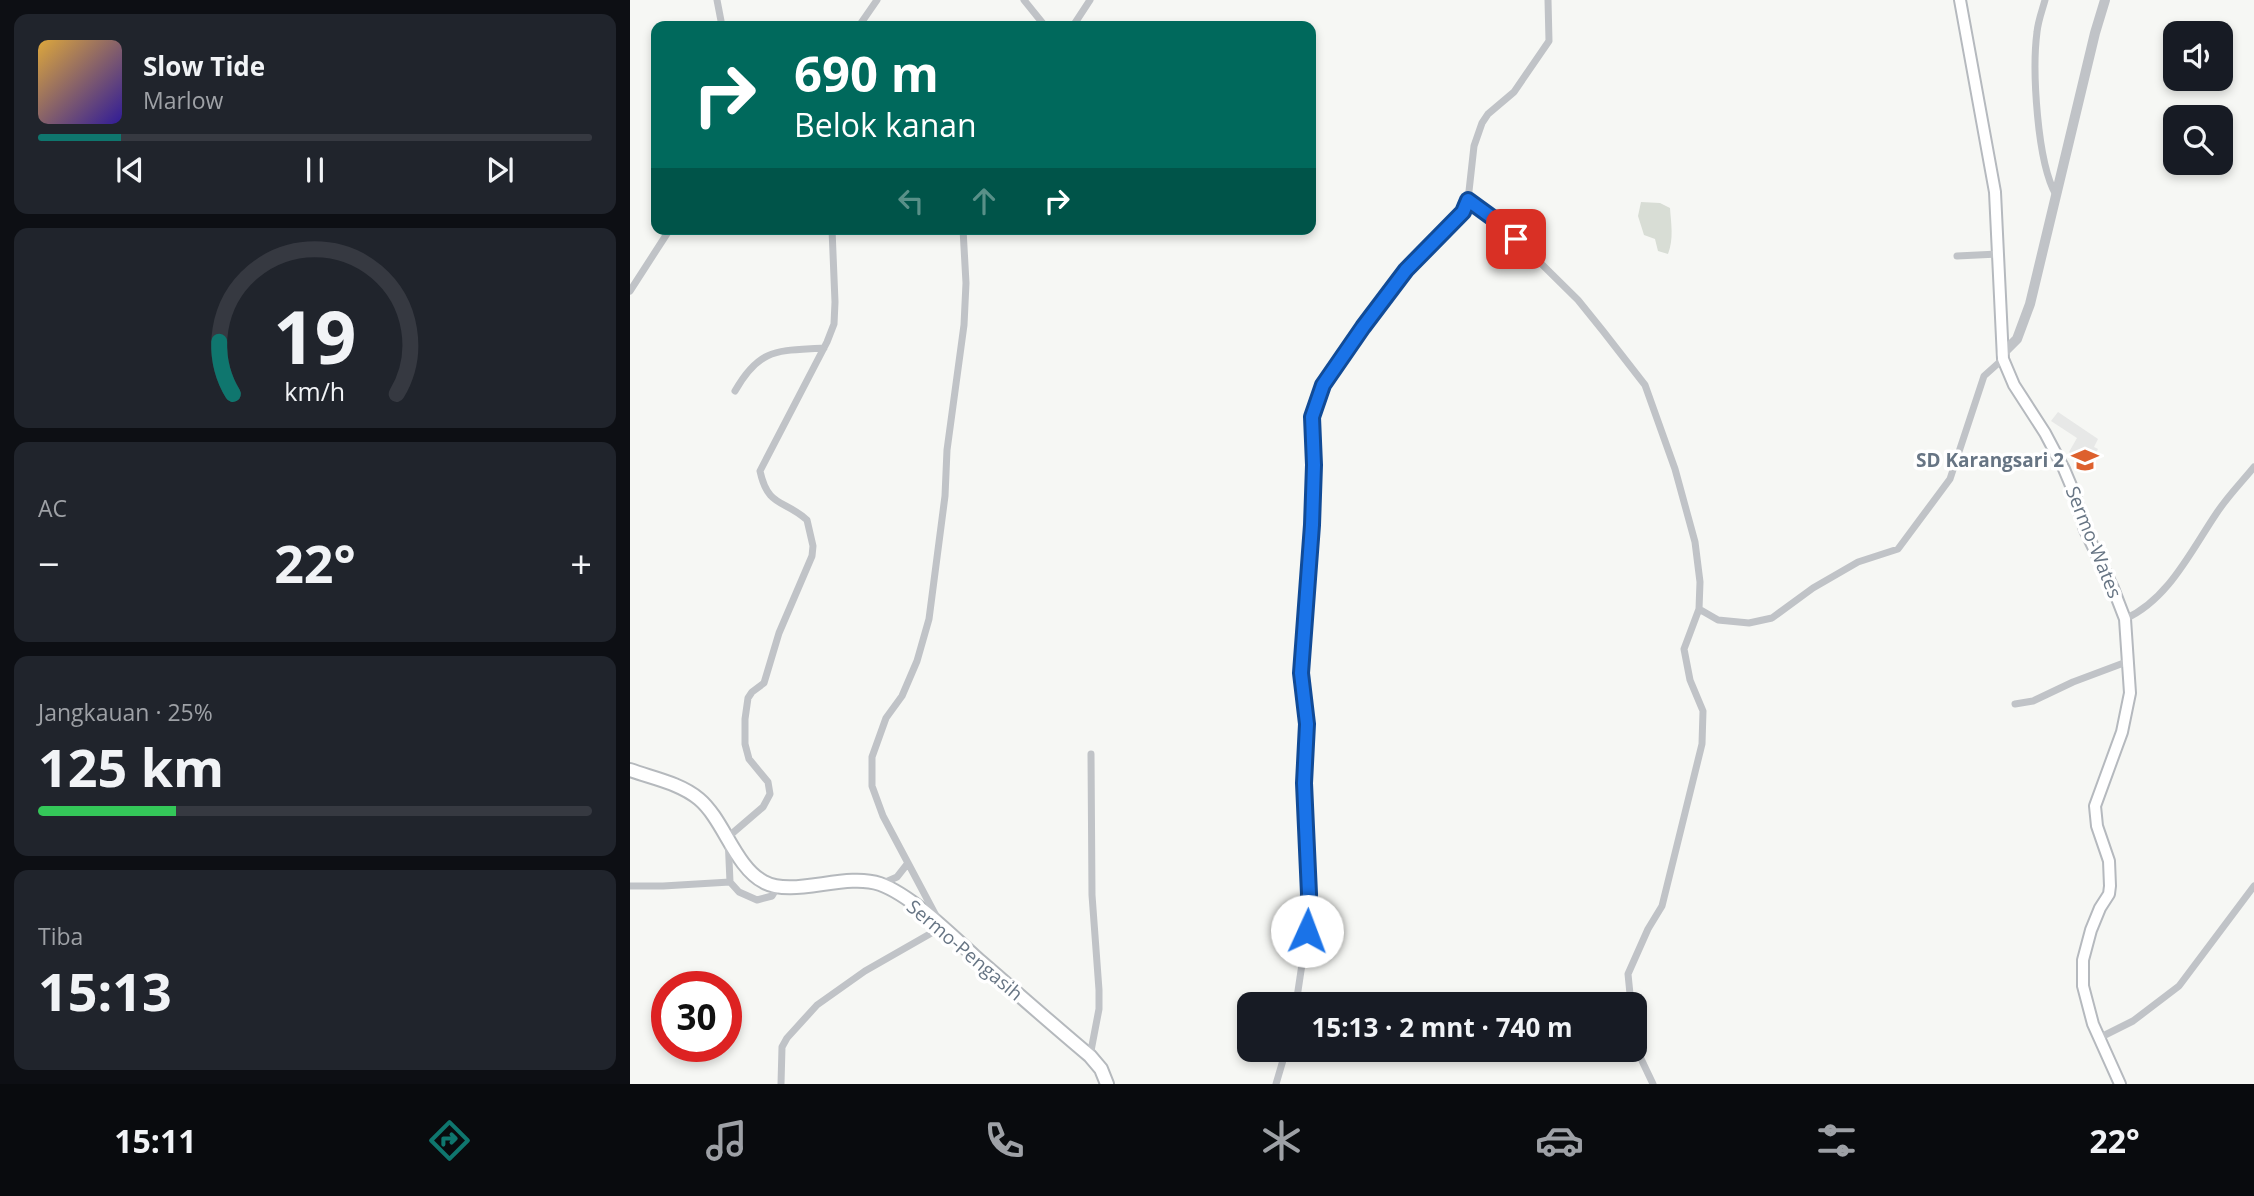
<!DOCTYPE html>
<html lang="id">
<head>
<meta charset="utf-8">
<style>
  body { margin:0; font-family:"Open Sans",sans-serif; background:#20242c; color:#f1f3f6; height:100vh; display:flex; flex-direction:column; font-size:26px; white-space:nowrap }
  * { box-sizing:border-box; margin:0 }
  p { font-size:23px; color:#9ea1a6 }
  .icon { flex:none; width:38px; height:38px; fill:none; stroke:currentColor; stroke-width:2; stroke-linecap:round; stroke-linejoin:round }
  .map { position:relative; flex:1; overflow:hidden }
  .side { display:flex; flex-direction:column; gap:14px; padding:14px; background:#0d0f14; width:630px }
  .side>* { flex:none }
  .top-card { position:absolute; left:21px; top:21px; width:665px; height:214px; border-radius:14px; box-shadow:0 4px 10px #0003; background:#00695c; color:#fff; overflow:hidden }
  .buttons { position:absolute; left:1533px; top:21px; display:grid; gap:14px }
  .buttons a { display:grid; place-items:center; width:70px; height:70px; border-radius:14px; background:#171b24; box-shadow:0 4px 10px #0003; font-size:35px }
  .speed { position:absolute; left:21px; top:971px; display:flex; gap:14px; font-size:35px; font-weight:700; text-align:center }
  .speed>* { display:grid; place-content:center; width:91px; height:91px; border-radius:50%; background:#171b24; box-shadow:0 4px 10px #0003; line-height:1 }
  .speed .limit { border:10px solid #d22; background:#fff; color:#111 }
  .pin { position:absolute; display:grid; place-items:center; width:60px; height:60px; color:#fff; margin:-30px; border-radius:14px; box-shadow:0 4px 10px #0006 }
  .me { position:absolute; width:77px; margin:-38px; rotate:2deg; stroke-linejoin:round; filter:drop-shadow(0 0 5px #0008) }
  .turn { display:flex; align-items:center; gap:24px; height:147px; padding:0 28px; font-size:32px }
  .turn .icon { width:91px; height:91px; stroke-width:2.5 }
  .turn b { display:block; font-size:49px; line-height:60px }
  .lanes { display:flex; align-items:center; height:66px; padding:0 28px; background:#0003; justify-content:center; gap:35px; direction:ltr }
  .lanes .off { opacity:.35 }
  .big { font-size:52px; font-weight:700; line-height:1.1 }
  .side .card { flex:1; display:flex; flex-direction:column; justify-content:center; gap:10px; min-width:0; padding:0 24px; border-radius:14px; background:#20242c }
  .side .dial { align-items:center; gap:0 }
  .dial svg { height:182px; overflow:visible; fill:none; stroke:#363941; stroke-width:7; stroke-linecap:round; text-anchor:middle }
  .dial text { fill:#f1f3f6; stroke:none }
  .song { display:flex; align-items:center; gap:21px }
  .cover { width:84px; height:84px; border-radius:10px; background:linear-gradient(135deg,hsl(40 70% 55%),hsl(250 70% 35%)) }
  .played { height:7px; border-radius:4px; background:linear-gradient(90deg,#0f766e 15%,#363941 15%) }
  .keys { display:flex; justify-content:space-around; direction:ltr }
  .heat { display:flex; justify-content:space-between; align-items:center; font-size:38px; direction:ltr }
  .charge { height:10px; border-radius:5px; background:linear-gradient(90deg,#34c759 25%,#363941 0) }
  .trip { position:absolute; left:607px; top:992px; width:410px; height:70px; border-radius:14px; background:#171b24; box-shadow:0 4px 10px #0003; font-weight:700; line-height:70px; text-align:center }
  .menu { display:flex; height:112px; justify-content:space-around; align-items:center; background:#090b0e; color:#9ea1a6 }
  .menu .icon { width:49px; height:49px }
  .menu .on { color:#0f766e }
  .menu b { font-size:32px; color:#f1f3f6 }
  main { display:flex; flex:1; min-height:0 }
  .map>svg:first-child { display:block }
  .built { fill:#e7e8e7 }
  .green { fill:#d8ddd5 }
  .lines { fill:none; stroke-linecap:round; stroke-linejoin:round }
  .secondary-casing { stroke:#b5b9be; stroke-width:14 }
  .primary-casing { stroke:#b5b9bd; stroke-width:16 }
  .minor { stroke:#c0c3c7; stroke-width:7 }
  .tertiary { stroke:#c0c3c7; stroke-width:10 }
  .secondary { stroke:#fff; stroke-width:10 }
  .primary { stroke:#fff; stroke-width:12 }
  .route-casing { stroke:#114b97; stroke-width:18 }
  .route { stroke:#1a73e8; stroke-width:12 }
  .labels { text-anchor:middle; stroke-width:7; stroke-linejoin:round; paint-order:stroke }
  .poi-label { font-size:19px; font-weight:bold; fill:#677584; stroke:#fff; text-anchor:end }
  .street-label { font-size:19px; fill:#677584; stroke:#fff }
</style>
</head>
<body>
<main>
<section class="side">
<div class="card">
<div class="song"><i class="cover"></i><div><b>Slow Tide</b><p>Marlow</p></div></div>
<div class="played"></div>
<div class="keys"><svg class="icon" aria-label="previous" viewBox="0 0 24 24"><path d="M18 5L8 12l10 7zM5 5v14"/></svg><svg class="icon" aria-label="pause" viewBox="0 0 24 24"><path d="M8 5v14M16 5v14"/></svg><svg class="icon" aria-label="next" viewBox="0 0 24 24"><path d="M6 5l10 7-10 7zM19 5v14"/></svg></div>
</div>
<div class="card dial"><svg viewBox="0 0 100 80">
<path d="M14 69A42 42 0 1 1 86 69"/>
<path d="M14 69A42 42 0 0 1 8 46" stroke="#0f766e"/>
<text x="50" y="56" font-size="32" font-weight="700">19</text>
<text x="50" y="72" font-size="11">km/h</text>
</svg></div>
<div class="card"><p>AC</p>
<div class="heat"><a>−</a><b class="big">22°</b><a>+</a></div>
</div>
<div class="card"><p>Jangkauan · 25%</p><b class="big">125 km</b><div class="charge"></div></div>
<div class="card"><p>Tiba</p><b class="big">15:13</b></div>
</section>
<div class="map">
<svg width="1624" height="1084" viewBox="0 0 1624 1084">
  <rect width="100%" height="100%" fill="#f6f7f4"/>
  <path class="built" d="M1428,412l40,27 -4,8 4,2 -10,18 -19,-15 8,-14 -26,-17z"/>
  <path class="green" d="M1011,202l19,1 10,5c1,15 4,31 -2,46l-10,-3 -3,-12 -11,-4 -6,-19z"/>
  <g class="lines">
    <defs>
      <path id="secondary" d="M1330,0l35,192 8,167 11,26 31,48 19,36 11,26 10,35 28,58 12,31 5,74 -8,39 -27,74 2,20 12,35 1,25 -1,8 -9,14 -9,22 -8,30v26l10,38 27,60"/>
      <path id="primary" d="M0,770c22,8 50,13 69,29 25,21 36,68 65,83 29,16 81,-10 116,2 33,12 74,54 101,78 36,31 72,63 109,94l11,13 6,15"/>
    </defs>
    <use href="#secondary" class="secondary-casing"/>
    <use href="#primary" class="primary-casing"/>
    <path class="minor" d="M87,0l5,26
      M394,0l21,26
      M1415,0c-3,11 -7,21 -8,32 -5,38 0,130 19,163
      M229,26l18,-26
      M443,26l17,-26
      M838,200l33,24 77,76 25,31 42,54 30,84 20,73 5,40 -1,27 -15,40 6,31 13,31 -1,33 -40,162 -14,23 -20,45 3,30
      M1327,256l41,-2
      M0,291l40,-62
      M105,391c25,-44 43,-40 89,-43
      M1069,609l19,11 31,3 23,-5 41,-30 45,-26 40,-13 52,-70 34,-103 19,-17
      M1495,619c43,-19 66,-68 91,-105 11,-17 25,-31 38,-47
      M1385,704l18,-3 40,-19 56,-21
      M100,882l-2,-45 35,-30 7,-13 -2,-12 -19,-23 -4,-15v-25l3,-21 4,-6 12,-9 15,-50 33,-77 1,-10 -6,-26c-23,-21 -39,-12 -47,-49l67,-129 7,-18 1,-22 -3,-73
      M251,884l16,-7 11,-14
      M0,886h33l67,-4 9,10 18,8 15,-4 6,-10
      M666,1004l11,-73 2,-37 -4,-110 2,-60 -6,-51 11,-148 2,-60 -2,-48 11,-32 40,-58 43,-57 57,-58 5,-12 6,-54 8,-23 6,-9 26,-22 35,-51 -1,-41
      M1469,1038l34,-17 46,-35 75,-100
      M1004,1044l19,40
      M460,1056l9,-47v-19l-7,-95 -1,-141
      M151,1084l1,-37 5,-9 30,-33 48,-34 77,-44 -59,-111 -11,-30v-29l14,-39 16,-22 15,-35 12,-42 16,-123 2,-46 17,-125 2,-42 -3,-54
      M646,1084l10,-34"/>
    <path class="tertiary" d="M1372,354l15,-15 13,-35 65,-271 10,-33"/>
    <use href="#secondary" class="secondary"/>
    <use href="#primary" class="primary"/>
  </g>
  <g class="lines">
    <defs>
      <path id="route" d="M677,931l2,-37 -5,-111 3,-59 -6,-51 11,-148 2,-60 -2,-48 11,-32 40,-58 43,-57 57,-58 5,-12 33,24 15,15"/>
    </defs>
    <use href="#route" class="route-casing"/>
    <use href="#route" class="route"/>
  </g>
  <defs>
    <symbol id="school-bare" viewBox="-9 -9 18 18"><path d="M0-5L7-2L0 1L-7-2ZM-4 1L0 2.5L4 1V4Q0 6-4 4Z" fill="#dd602d" stroke="#fff" stroke-width="2.5" paint-order="stroke"/></symbol>
  </defs>
  <g fill-rule="evenodd">
    <use href="#school-bare" x="1436" y="441" width="38" height="38"/>
  </g>
  <g class="labels">
    <g class="poi-label">
      <text x="1434" y="467">SD Karangsari 2</text>
    </g>
    <g class="street-label">
      <text transform="translate(1464 542) rotate(68)" y="7">Sermo-Wates</text>
      <text transform="translate(335 950) rotate(40)" y="7">Sermo-Pengasih</text>
    </g>
  </g>
</svg>
<div class="buttons">
<a><svg class="icon" aria-label="sound" viewBox="0 0 24 24"><path d="M4 9h4l5-4v14l-5-4H4zM17 9q2 3 0 6"/></svg></a>
<a><svg class="icon" aria-label="search" viewBox="0 0 24 24"><circle cx="10" cy="10" r="6"/><path d="M15 15l6 6"/></svg></a>
</div>
<div class="speed"><div class="limit">30</div></div>
<div class="pin" style="left:886px;top:239px;background:#d93025"><svg class="icon" aria-label="arrive" viewBox="0 0 24 24"><path d="M6 21V4h12l-3 4 3 4H6"/></svg></div>
<svg class="me" style="left:677px;top:931px" viewBox="-20 -20 40 40"><circle r="19" fill="#fff"/><path d="M0-13L10 11 0 6-10 11z" fill="#1a73e8"/></svg>
<div class="trip">15:13 · 2 mnt · 740 m</div>
<div class="top-card">
<div class="turn"><svg class="icon" aria-label="right" viewBox="0 0 24 24"><path d="M7 20v-9h11M14 6l5 5-5 5"/></svg><div><b>690 m</b>Belok kanan</div></div>
<div class="lanes"><svg class="icon off" aria-label="left" viewBox="0 0 24 24"><path d="M17 20v-9H6M10 6l-5 5 5 5"/></svg><svg class="icon off" aria-label="ahead" viewBox="0 0 24 24"><path d="M12 20V5M6 11l6-6 6 6"/></svg><svg class="icon" aria-label="right" viewBox="0 0 24 24"><path d="M7 20v-9h11M14 6l5 5-5 5"/></svg></div>
</div>
</div>
</main>
<nav class="menu">
<b>15:11</b>
<svg class="icon on" aria-label="directions" viewBox="0 0 24 24"><path d="M12 3l9 9-9 9-9-9zM9 14v-3h6M13 9l2 2-2 2"/></svg>
<svg class="icon" aria-label="music" viewBox="0 0 24 24"><path d="M9 18V5l10-2v13"/><circle cx="6" cy="18" r="3"/><circle cx="16" cy="16" r="3"/></svg>
<svg class="icon" aria-label="phone" viewBox="0 0 24 24"><path d="M5 4h4l2 5-3 2q2 4 5 5l2-3 5 2v4C11 20 4 13 5 4z"/></svg>
<svg class="icon" aria-label="climate" viewBox="0 0 24 24"><path d="M12 3v18M4 7l16 10M4 17L20 7"/></svg>
<svg class="icon" aria-label="car" viewBox="0 0 24 24"><path d="M5 17H2v-5l4-1 3-4h7l3 4 3 1v5h-3M9 17h6M6 11h13"/><circle cx="7" cy="17" r="2"/><circle cx="17" cy="17" r="2"/></svg>
<svg class="icon" aria-label="filters" viewBox="0 0 24 24"><path d="M4 7h16M4 17h16"/><circle cx="9" cy="7" r="2"/><circle cx="15" cy="17" r="2"/></svg>
<b>22°</b>
</nav>
</body>
</html>
